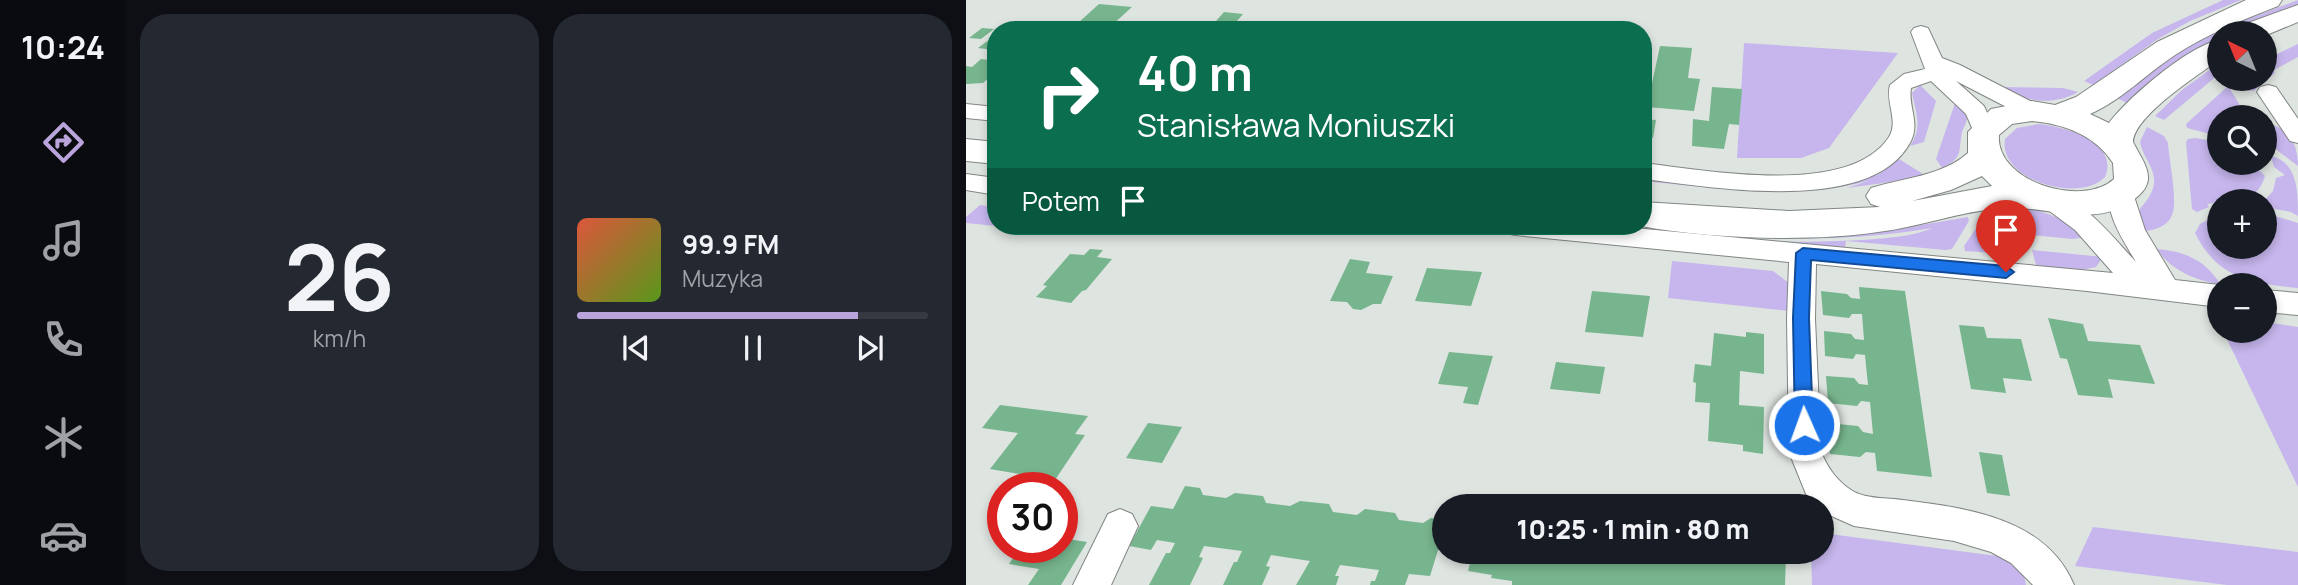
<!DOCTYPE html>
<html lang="pl">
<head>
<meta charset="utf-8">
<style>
  body { margin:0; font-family:Manrope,sans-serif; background:#242831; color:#f1f3f6; height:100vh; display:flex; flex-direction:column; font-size:26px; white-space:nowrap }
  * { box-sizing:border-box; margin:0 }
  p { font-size:23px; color:#9ea1a6 }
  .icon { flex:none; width:38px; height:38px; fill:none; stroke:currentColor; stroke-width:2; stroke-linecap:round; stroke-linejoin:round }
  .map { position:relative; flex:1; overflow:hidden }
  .details { display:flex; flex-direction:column; gap:14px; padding:14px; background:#0d0f14; width:840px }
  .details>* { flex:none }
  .banner { position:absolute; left:21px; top:21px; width:665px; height:214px; border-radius:28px; box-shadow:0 4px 10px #0003; background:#0b6e4f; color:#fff; overflow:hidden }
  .needle { width:46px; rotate:317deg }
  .controls { position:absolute; left:1241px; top:21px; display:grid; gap:14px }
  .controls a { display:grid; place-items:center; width:70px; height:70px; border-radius:50%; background:#171b24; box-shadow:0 4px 10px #0003; font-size:35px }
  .speed { position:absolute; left:21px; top:472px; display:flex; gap:14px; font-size:35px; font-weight:700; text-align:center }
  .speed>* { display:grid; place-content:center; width:91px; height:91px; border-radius:50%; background:#171b24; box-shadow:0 4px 10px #0003; line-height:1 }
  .speed .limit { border:10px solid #d22; background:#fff; color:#111 }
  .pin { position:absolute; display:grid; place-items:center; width:60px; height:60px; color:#fff; margin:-72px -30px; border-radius:50% 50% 50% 0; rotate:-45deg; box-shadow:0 0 7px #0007 }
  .pin .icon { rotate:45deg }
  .me { position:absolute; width:77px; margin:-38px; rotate:358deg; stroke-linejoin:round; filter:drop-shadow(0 0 5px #0008) }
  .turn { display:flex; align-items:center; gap:24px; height:147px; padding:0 35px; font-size:32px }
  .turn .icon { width:91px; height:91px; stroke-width:2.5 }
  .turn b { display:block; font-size:49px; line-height:60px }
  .then { display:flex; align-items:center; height:66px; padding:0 35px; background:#0003; gap:14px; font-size:26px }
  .details .tile { flex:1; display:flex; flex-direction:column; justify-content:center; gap:10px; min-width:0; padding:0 24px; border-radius:28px; background:#242831 }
  .details .dial { align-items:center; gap:0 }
  .dial b { font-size:91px; line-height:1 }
  .song { display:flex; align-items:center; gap:21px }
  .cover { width:84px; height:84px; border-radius:10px; background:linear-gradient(135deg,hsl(10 70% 55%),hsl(90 70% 35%)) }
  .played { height:7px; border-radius:4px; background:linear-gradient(90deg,#b9a4db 80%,#363941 80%) }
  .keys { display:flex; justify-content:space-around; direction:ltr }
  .details .tiles { flex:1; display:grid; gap:14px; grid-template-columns:repeat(2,1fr) }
  .trip { position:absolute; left:466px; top:494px; width:402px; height:70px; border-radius:35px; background:#171b24; box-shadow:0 4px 10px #0003; font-weight:800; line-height:70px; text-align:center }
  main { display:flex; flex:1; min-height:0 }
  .dock { display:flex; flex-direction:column; width:126px; justify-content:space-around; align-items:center; background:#090b0e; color:#9ea1a6 }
  .dock .icon { width:49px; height:49px }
  .dock .on { color:#b9a4db }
  .dock b { font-size:32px; color:#f1f3f6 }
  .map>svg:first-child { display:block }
  .green { fill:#c6b6ed }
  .building { fill:#77b58e }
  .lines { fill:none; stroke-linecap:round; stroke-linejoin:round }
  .street-casing { stroke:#808682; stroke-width:2 }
  .secondary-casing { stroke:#808682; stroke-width:2 }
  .street { fill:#fff; fill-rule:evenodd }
  .secondary { fill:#fff; fill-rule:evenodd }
  .route { fill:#1a73e8; stroke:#114b97; stroke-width:2 }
</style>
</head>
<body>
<main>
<nav class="dock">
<b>10:24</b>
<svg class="icon on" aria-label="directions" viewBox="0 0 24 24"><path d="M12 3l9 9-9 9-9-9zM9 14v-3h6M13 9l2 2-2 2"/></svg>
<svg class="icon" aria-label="music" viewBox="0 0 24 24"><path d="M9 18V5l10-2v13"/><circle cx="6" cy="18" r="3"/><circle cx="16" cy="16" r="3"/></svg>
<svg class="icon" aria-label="phone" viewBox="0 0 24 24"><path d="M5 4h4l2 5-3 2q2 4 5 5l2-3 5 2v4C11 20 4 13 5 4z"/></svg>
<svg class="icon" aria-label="climate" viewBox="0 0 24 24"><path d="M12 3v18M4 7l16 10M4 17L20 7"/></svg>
<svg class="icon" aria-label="car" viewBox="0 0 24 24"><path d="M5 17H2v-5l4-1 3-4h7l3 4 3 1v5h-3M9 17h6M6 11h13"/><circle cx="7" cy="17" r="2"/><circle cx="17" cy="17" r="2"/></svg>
</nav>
<section class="details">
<div class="tiles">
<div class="tile dial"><b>26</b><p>km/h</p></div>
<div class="tile">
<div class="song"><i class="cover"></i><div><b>99.9 FM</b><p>Muzyka</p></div></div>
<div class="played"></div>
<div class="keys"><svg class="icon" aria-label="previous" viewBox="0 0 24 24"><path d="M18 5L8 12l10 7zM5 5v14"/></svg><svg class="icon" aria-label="pause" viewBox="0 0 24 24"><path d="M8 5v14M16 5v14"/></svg><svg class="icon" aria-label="next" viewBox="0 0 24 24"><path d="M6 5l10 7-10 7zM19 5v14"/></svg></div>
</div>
</div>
</section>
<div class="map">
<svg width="1332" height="585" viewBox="0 0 1332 585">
  <rect width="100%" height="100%" fill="#dee4e0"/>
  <path class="green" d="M1257,0h18l-51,21 -32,18 -65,46 -9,-4 68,-48z
    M1332,0v4l-79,29v3l-55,35 -37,32 -10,-5 58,-43 39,-23z
    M778,43l154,10 -69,95 -28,10h-64z
    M1332,44v13l-24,13 1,3 -11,9 -6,-3h6l1,-19z
    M1253,63v11l-55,46 -9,-4 27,-26z
    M1270,79l22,8 -4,4 -24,-2 17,28h5h-33l-1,19 -31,-8 -1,-4z
    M954,85l16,16 -12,41 -14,4c13,-19 6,-33 2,-53z
    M1032,87l65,1 15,4c-26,15 -54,9 -80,-5z
    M989,103c3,3 10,7 12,12 1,6 -3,11 -5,17 -4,20 2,25 -20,36l-6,-9z
    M1073,124c24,2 81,18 66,53 -26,27 -107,3 -100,-38l12,-11z
    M1305,125c20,3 27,23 27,41l-29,-22 -2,-12z
    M1181,127l17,9 4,7c1,17 10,58 4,72 -4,11 -17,15 -27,16l-6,-20c4,-7 10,-12 13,-20 8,-20 -9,-31 -12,-49z
    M1229,138l24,4v21h44l-7,4 9,9c-9,30 -34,24 -58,28l2,3 -12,5 -5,-3 -6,-67 2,-3z
    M1305,156c27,6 27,37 27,60l-7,-4 -26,-5 -1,-6 9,-10 3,-13 9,-3 -11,-8z
    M933,159l24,15 -18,6 -58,8 24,-8c-74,21 -152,8 -228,1v-2l196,6 40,-11z
    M14,205l16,3v18h64l-6,6 -88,-9v-6z
    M1048,207c33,3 48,12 75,30l-17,2 -51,-5 -30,-22z
    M1253,213v34h45l1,-34 33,10v65c-47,-5 -80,-9 -103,-55l5,-9z
    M1002,217l1,4 -17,28 -6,1 -100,-9 -1,7 -95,-7c40,1 151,3 182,-13 -113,19 -213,9 -325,-2l196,11 72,-4z
    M1017,223l27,22 1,9 -46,-3 -1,-5 15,-22z
    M1191,249c26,2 49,11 63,35 -23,-3 -50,-14 -63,-35z
    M1066,250l71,7 -7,10 -15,3 -45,-5z
    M706,261l101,10 16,12v28l-121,-13z
    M1299,322l33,5v160l-75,-156h41z
    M1127,527l205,25v33h-71l-152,-19z
    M856,533l198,26 6,26h-214l-1,-34h11z"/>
  <path class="building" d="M133,4l33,3 -21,19 -34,-2z
    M258,12l19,2 -14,16h-21z
    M16,28l12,1 -13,10 -12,-1z
    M28,36v14l-16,-2z
    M694,46l32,2 -4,30 12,1 -6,32 -47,-4z
    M15,59l15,2v11l-13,11 -17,1v-18l6,1z
    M746,87l30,2 -3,36 -10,-1 -5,25 -32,-3 1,-27 16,2z
    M677,119l13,1 -3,18 -10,-1z
    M124,249l13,1 -6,7 15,2 -26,31 -4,1 -11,12 -35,-6 11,-11 -4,-1 27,-31 14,1z
    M384,259l20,3 -4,11 27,3 -12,28h-8l-12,6 -8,-1 -6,-7 -17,-1z
    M461,268l55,4 -11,34 -56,-5z
    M893,287l46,4 27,186 -55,-6 -2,-18 -9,-1 -6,5 -30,-3 -2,-31 30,3 5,6 10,2 -3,-32 -9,-1 -4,5 -29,-3 -2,-27 28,2 5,6 9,1 -3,-30 -9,-1 -3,5 -28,-3 -1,-25 27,3 4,5 9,1 -2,-26h-10l-3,4 -26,-3 -2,-24 26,3 4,4 9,1z
    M626,291l58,5 -7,41 -58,-5z
    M1082,318l35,6 5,17 52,4 15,39 -47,-5 5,19 -35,-3 -11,-36 -7,-1z
    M993,325l25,2 3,11 34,1 11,42 -29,-3 3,15 -35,-4z
    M780,332l18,2v40l-24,-3 -1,34 25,2 -1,47 -20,-3v-6l-35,-4 2,-38 -15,-1 1,-19 -3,-1 2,-18 16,2 3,-33 32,4z
    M483,352l44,4 -15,49 -15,-2 5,-16 -30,-3z
    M590,362l49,5 -5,27 -50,-5z
    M34,405l88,11 -13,18 10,1 -30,45 -65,-11 28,-36 -36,-5z
    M182,423l34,4 -20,36 -36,-5z
    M1013,452l23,3 8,41 -23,-3z
    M219,486l15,2 3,7 23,3 9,-5 28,3 3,7 24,3 10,-5 29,3 4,8 24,3 8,-6 30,4 4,7 24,3 8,-5 13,1v12l-14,45 -21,-2 -4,11h-35l1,-4h4l4,-11 -39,-5 -5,11h4l-3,9h-40l14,-24 -39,-6 -5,11 4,1 -8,18h-39l11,-23h3l5,-11 -38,-5 -5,11 4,1 -13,27h-41l17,-32h4l5,-10 -18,-3 -6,10 -22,-4 22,-40 22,3z
    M96,538l25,4 -26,43h-33l11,-16 -30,-5 11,-16h42z
    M507,551h258l5,7 26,3 7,-7 17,3 -1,28h-273v-4l-21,-3 1,-3 -24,-4z"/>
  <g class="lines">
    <defs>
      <path id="street" d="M955,26l7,2 14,30 18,7 80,41 3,5 -3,5h-16l-68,-35 28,25 12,26 -4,5 -8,2 -8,-2 -10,-23 -35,-33 -20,7c-3,19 9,34 0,53 -38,75 -200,46 -268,38v-16c62,7 206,35 246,-26 10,-16 -4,-35 1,-52l14,-11 21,-5 -14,-37 3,-4z
        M1302,85l8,2 22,32v24l-8,-2 -33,-49 3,-5z
        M0,104l30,3v14l-30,-3z
        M0,174l30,4v17l-30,-5z
        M1156,184l9,3 14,43 30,50 45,5 -1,22 -132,-16 -271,-27 -1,55 6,133c7,16 15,28 30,38 13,9 37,8 52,10 64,8 143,18 171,85h-41l-22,-22 -20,-11 -37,-11 -100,-15 -27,-12 -5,-8 -16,-12 -17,-42 -2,-133 2,-57 -274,-27 -9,-2 -4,-7h111l500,47 -38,-43 -31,-23 -4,-6 4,-6c30,-9 73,47 92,67 -11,-19 -36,-54 -23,-75z
        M1298,290l34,3v22l-34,-3z
        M154,509l12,5 6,12 -27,59h-38l35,-71z"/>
      <path id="secondary" d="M1280,0h36l-4,6c-35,14 -71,28 -103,49 -29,19 -53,45 -85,59l19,9c20,-26 78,-76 110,-83v20c-21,15 -85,56 -86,82 11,22 28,39 -1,59 -39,28 -86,4 -129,7 -42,3 -83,19 -125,24 -68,10 -169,7 -237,-6h2v-24l146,9 91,-4 -9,-3 -5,-8 5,-8c32,-10 71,-12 97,-35v-21l23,-23 41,-8 23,4 21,-8 81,-55zM1066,121c32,3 63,14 81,42l1,16c-31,29 -119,3 -115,-44l13,-11zM1016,176l10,10 -80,15 39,-11z
        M1332,5v17l-34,14v-3h-31l4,-6z
        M0,139l30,3v22l-30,-3z"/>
    </defs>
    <use href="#street" class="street-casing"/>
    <use href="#secondary" class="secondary-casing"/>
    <use href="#street" class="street"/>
    <use href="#secondary" class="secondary"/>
  </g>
  <path class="route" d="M837,248l203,18 8,6 -8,6 -195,-18 -2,58 4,107 -2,6 -7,2 -6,-2 -3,-6 -2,-107 3,-65z"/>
</svg>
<div class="controls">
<a><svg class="needle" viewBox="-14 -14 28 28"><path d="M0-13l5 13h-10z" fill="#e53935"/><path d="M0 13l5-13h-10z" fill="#9ea1a6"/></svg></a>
<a><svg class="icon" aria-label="search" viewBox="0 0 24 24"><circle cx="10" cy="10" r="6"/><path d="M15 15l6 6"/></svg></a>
<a>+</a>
<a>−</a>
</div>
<div class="speed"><div class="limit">30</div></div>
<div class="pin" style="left:1040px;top:272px;background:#d93025"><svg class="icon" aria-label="arrive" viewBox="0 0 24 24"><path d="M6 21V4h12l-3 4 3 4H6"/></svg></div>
<svg class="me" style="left:838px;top:425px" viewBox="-20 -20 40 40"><circle r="17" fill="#1a73e8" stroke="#fff" stroke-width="3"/><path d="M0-11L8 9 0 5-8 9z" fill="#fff"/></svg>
<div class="trip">10:25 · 1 min · 80 m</div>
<div class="banner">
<div class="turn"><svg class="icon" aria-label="right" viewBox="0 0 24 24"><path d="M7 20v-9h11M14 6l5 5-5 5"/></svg><div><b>40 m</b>Stanisława Moniuszki</div></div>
<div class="then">Potem<svg class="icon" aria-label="arrive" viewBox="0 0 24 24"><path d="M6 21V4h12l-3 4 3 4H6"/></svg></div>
</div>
</div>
</main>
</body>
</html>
